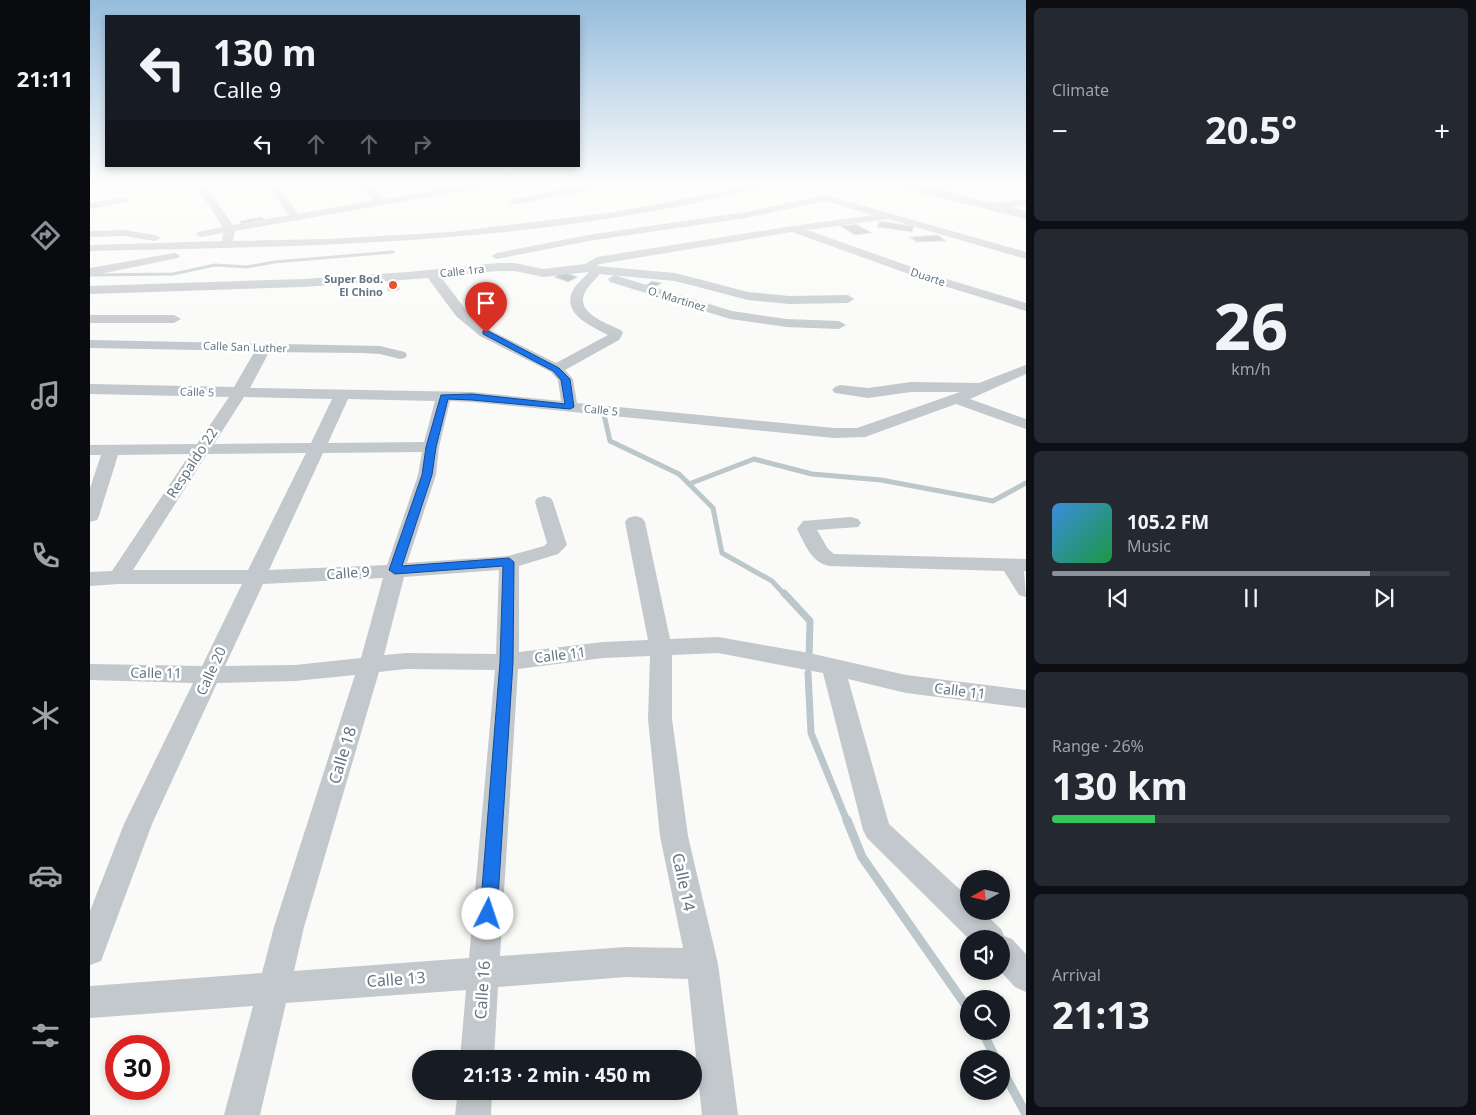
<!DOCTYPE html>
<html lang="en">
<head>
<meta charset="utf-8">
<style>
  body { margin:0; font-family:"Noto Sans",sans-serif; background:#242831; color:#f1f3f6; height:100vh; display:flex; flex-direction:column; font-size:19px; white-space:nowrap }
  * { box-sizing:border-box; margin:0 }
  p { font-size:16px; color:#9ea1a6 }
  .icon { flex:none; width:28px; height:28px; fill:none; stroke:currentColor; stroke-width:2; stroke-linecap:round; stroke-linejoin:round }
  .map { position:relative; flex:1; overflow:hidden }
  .sheet { display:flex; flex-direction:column; gap:8px; padding:8px; background:#0d0f14; width:450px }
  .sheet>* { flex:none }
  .hud { position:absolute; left:15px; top:15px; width:475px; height:152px; border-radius:0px; box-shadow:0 2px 8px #0003; background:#171b24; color:#f1f3f6; overflow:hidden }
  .needle { width:32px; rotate:262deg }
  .buttons { position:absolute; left:870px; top:870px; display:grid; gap:10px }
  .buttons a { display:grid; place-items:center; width:50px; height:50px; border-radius:50%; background:#171b24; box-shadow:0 2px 8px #0003; font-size:25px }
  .speed { position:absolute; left:15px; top:1035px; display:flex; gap:10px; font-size:25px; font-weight:700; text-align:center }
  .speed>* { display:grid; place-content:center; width:65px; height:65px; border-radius:50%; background:#171b24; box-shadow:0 2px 8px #0003; line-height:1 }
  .speed .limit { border:8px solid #d22; background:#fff; color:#111 }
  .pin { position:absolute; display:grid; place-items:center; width:42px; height:42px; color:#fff; margin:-51px -21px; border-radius:50% 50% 50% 0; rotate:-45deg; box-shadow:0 0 5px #0007 }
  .pin .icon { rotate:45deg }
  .me { position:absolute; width:55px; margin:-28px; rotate:4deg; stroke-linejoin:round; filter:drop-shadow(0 0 4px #0008) }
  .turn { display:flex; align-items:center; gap:18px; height:105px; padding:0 25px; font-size:22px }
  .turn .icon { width:65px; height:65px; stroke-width:2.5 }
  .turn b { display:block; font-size:35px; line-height:42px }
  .lanes { display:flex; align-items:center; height:48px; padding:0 25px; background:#0003; justify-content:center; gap:25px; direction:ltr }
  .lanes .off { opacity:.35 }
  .big { font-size:38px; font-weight:700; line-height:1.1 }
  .sheet .widget { flex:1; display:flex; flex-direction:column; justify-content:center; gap:8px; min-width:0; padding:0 18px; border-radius:8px; background:#242831 }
  .sheet .dial { align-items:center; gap:0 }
  .dial b { font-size:65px; line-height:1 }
  .song { display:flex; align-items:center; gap:15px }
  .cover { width:60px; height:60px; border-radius:8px; background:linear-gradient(135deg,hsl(210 70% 55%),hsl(140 70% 35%)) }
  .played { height:5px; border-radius:2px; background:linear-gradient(90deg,#8c9099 80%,#363941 80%) }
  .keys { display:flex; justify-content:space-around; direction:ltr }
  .heat { display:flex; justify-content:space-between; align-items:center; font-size:28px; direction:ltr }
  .charge { height:8px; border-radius:4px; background:linear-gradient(90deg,#34c759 26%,#363941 0) }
  .trip { position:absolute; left:322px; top:1050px; width:290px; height:50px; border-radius:25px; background:#171b24; box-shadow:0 2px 8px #0003; font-weight:700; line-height:50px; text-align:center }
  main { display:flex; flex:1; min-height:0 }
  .tabs { display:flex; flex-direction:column; width:90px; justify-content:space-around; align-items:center; background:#090b0e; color:#9ea1a6 }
  .tabs .icon { width:35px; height:35px }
  .tabs .active { color:#8c9099 }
  .tabs b { font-size:22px; color:#f1f3f6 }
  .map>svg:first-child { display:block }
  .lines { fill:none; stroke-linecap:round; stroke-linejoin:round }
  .stream-far4 { stroke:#bbc7cb; stroke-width:3 }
  .stream-far3 { stroke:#bbc7cb; stroke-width:4 }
  .stream-far2 { stroke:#bbc7cb; stroke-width:5 }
  .stream-far1 { stroke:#bbc7cb; stroke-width:7 }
  .stream { stroke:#bbc7cb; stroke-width:9 }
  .building { fill:#aab3b9; stroke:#dcdcda }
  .path { stroke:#bbbfc2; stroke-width:2; stroke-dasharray:1 1; stroke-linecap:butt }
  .minor { fill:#c3c8cc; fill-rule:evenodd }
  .tertiary { fill:#c3c8cc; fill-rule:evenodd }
  .route { fill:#1a73e8; stroke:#114b97 }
  .poi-dot { fill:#e4572e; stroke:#fff; stroke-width:2 }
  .labels { text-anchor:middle; stroke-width:5; stroke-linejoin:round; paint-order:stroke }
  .far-street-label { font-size:11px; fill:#657683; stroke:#fff }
  .far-poi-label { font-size:11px; font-weight:bold; fill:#657683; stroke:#fff; text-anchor:end }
  .street-label { font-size:14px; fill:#657683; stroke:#fff }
  .near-street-label { font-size:16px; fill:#657683; stroke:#fff }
</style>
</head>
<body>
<main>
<nav class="tabs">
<b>21:11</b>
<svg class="icon active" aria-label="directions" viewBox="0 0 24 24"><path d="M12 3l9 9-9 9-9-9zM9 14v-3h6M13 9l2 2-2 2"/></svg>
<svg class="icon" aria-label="music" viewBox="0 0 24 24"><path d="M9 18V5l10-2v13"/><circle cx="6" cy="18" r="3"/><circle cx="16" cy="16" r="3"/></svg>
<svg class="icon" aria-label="phone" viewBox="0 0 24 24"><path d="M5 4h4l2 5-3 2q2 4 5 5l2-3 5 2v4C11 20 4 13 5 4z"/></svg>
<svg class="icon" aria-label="climate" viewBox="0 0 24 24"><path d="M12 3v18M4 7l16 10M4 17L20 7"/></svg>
<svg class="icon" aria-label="car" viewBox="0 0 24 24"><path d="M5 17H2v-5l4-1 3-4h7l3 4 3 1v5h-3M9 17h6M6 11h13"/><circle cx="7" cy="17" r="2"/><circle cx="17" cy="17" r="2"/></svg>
<svg class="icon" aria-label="filters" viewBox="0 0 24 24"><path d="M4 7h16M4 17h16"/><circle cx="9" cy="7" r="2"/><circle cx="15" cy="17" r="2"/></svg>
</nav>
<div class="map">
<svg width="936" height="1115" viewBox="0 0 936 1115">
  <rect width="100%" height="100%" fill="#fafaf8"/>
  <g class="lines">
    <path class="stream-far4" d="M0,275l83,-1 42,-9 32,2 27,-5 119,-10"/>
    <path class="stream-far3" d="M513,410l2,11"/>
    <path class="stream-far2" d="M515,419l5,22 69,33 34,34 9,45 50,28 13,14
      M599,484l65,-25 58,15 69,6 112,21 33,-18"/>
    <path class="stream-far1" d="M694,593l26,28 -1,38
      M718,673l3,60 36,88"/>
    <path class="stream" d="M757,820l15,37 107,153
      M892,1031l14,28
      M911,1068l25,46"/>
  </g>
  <path class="building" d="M172,217l3,4 -22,4 -4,-4z
    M789,221l35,5 -2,6 -35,-5z
    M766,224l16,9 -17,2 -15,-9z
    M848,235l8,6 -29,1 -8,-5z
    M474,272l14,5 -10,5 -14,-5z
    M308,280l1,10 -11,1 -1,-10z
    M562,281l10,2 -7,4 -9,-2z"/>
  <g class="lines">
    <path class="path" d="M753,191l18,-8"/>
    <path class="minor" d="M104,183h10l29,42 56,-10 -23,-32h10l22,31 76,-14 -18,-17h10l18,16 91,-16h21l-5,3 -256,45 -2,10 95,-2 122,-7 165,-20 110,-21 32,-8h16l-2,2c-222,59 -452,61 -681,66v-6l132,-4 1,-8 -22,4 -5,-3 1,-2 26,-5z
      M504,183h19l-5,3 -94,19 -5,-3 5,-3z
      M862,183h14l-30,11 -5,-3z
      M735,195l201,57v7l-138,-40 -81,11 136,48 83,25v8l-92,-28 -142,-51 -192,32 -3,2 78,7 73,19 41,4 59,-1 6,4 -6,4 -59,1 -41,-4 -73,-19 -75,-7c-4,5 -9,9 -13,15 -16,22 19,34 34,41l2,3 -4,7 -54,30 8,9 4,24 257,25h23l103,-36h-49l-43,6 -33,-5 -3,-3 3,-3 5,-2 28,3 43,-6 68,1 47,-18v9l-56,25 56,20v10l-70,-25 -91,33 -31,1 -362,-36 -22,-1 -11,46 -3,28 -29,88 101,-7 36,-10 3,-3 -12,-41 2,-4 7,-2 7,2 2,4 14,43 -9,9 -39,12v86l84,-10 45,-2 -23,-118 3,-4 7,-2 7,2 3,4 25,117 48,-2 91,16 97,22 120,15v18l-120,-15 -58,-14 41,145 80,74v13h13l19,18 3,7 8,3 14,15v38l-11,-5 -15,-16 1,-32h-32l-102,-101 -4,-8 -40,-157 -105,-20 -46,2v64l16,117 30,128 20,151h-36l-14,-136 -62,-2 -128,10 -4,72h-34l6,-69 -180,13 -26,112h-36l29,-109 -163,12v-32l172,-13 12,-46 81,-252 -60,6 -78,2 -65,141 -51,137 -11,4v-54l34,-87 69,-141 -103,-3v-16l112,2 40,-82h-124l-28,2v-14l22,-1 78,-117 -72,1 -19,61 -2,4 -7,2v-34l11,-33h-11v-10l107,-1 32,-47 -139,-3v-10l144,3 21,-36 -165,-3v-8l290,6 25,6 2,3 -2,3 -5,1 -20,-5 -19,-1 -92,-1 -19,36 222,4 89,9 -3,-21 -7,-8 -71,-36 -24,-20 -28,-38 -125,9 -213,7v-8l213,-7 105,-7 90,-9h17l28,6 42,-5 12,-7 196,-31 80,-11 -48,-14 -79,17 -158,23 -91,18 -6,-3 6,-3 91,-18 158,-23zM408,271h17l28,6 46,-5c-5,6 -12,11 -16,18 -12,24 18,36 35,45l-52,28 -66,-33 -24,-20 -26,-34zM154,397l88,2 -21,44 -97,1zM258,399l87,2 -11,41 -96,1zM332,452l-4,23 -31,90 -118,5 54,-117zM216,453l-58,117h-115l74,-116zM409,570l-3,84 -90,-1 -22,2 20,-78zM293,578l-22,80 -66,7 -70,1 38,-82zM560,656l-2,63 12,117 23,112 -57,-1 -126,9 18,-287 85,-11zM316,669l89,1 -26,288 -175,13 10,-44 75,-255z
      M33,197l5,3 -1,2 -37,7v-6z
      M936,199v6l-36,5 -5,-3 5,-3z
      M34,230l31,5 6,3 -6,3 -31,-5 -34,1v-6z
      M84,253l4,1 2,2 -2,2 -88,18v-8z
      M524,275l118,36 54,8 53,2 7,4 -7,4 -53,-2 -56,-8 -120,-37 -2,-3z
      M0,315h84l7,4 -7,4h-84z
      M761,517l7,2 3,4 -3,4 -41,3 11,19 6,5 192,5v12h-2l2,26 -7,-2 -15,-24 -175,-5c-18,-4 -24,-22 -32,-37l6,-8z
      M368,1091h34l-1,24h-36z"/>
    <path class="tertiary" d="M802,183h20l114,28v8l-132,-33z"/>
  </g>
  <linearGradient id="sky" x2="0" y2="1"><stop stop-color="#96bcdc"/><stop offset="0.54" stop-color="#fdfdfc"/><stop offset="1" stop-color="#fdfdfc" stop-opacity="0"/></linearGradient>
  <rect width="936" height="339" fill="url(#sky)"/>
  <path class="route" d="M393,331h5l71,37 11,11 4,28 -4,2 -98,-9 -24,-1 -12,48 -4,28 -30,91 107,-8 5,4 -1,100 -16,252 -3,6 -6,2 -6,-2 -2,-6 20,-252 3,-96 -108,8 -6,-4 33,-95 4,-28 15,-52 31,-1 93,10 -4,-24 -8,-9 -70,-37z"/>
  <circle class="poi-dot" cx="303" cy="285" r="5"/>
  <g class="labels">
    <g class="far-street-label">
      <text transform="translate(372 271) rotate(-6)" y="4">Calle 1ra</text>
      <text transform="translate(838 277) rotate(18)" y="4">Duarte</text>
      <text transform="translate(587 299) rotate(17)" y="4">O. Martinez</text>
      <text transform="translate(155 347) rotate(2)" y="4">Calle San Luther</text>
      <text transform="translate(107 392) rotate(2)" y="4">Calle 5</text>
      <text transform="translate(511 410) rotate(6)" y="4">Calle 5</text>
    </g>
    <g class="far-poi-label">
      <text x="293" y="283">Super Bod.<tspan x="293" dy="13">El Chino</tspan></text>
    </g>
    <g class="street-label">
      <text transform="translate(102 463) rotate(-57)" y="5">Respaldo 22</text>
      <text transform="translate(258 573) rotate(-4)" y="5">Calle 9</text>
      <text transform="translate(470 655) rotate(-7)" y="5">Calle 11</text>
      <text transform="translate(121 671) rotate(-65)" y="5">Calle 20</text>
      <text transform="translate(66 673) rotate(1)" y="5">Calle 11</text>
      <text transform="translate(870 691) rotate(7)" y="5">Calle 11</text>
    </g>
    <g class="near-street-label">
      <text transform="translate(252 755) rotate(-73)" y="6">Calle 18</text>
      <text transform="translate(594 882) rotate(78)" y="6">Calle 14</text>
      <text transform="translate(306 979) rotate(-4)" y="6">Calle 13</text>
      <text transform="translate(392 990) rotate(-86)" y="6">Calle 16</text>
    </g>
  </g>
</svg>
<div class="buttons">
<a><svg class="needle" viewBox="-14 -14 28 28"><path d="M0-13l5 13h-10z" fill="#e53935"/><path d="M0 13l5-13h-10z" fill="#9ea1a6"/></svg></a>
<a><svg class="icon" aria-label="sound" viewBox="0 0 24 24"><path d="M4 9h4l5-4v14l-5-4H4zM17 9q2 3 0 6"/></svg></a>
<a><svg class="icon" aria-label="search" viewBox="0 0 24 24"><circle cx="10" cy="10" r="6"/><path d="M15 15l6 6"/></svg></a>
<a><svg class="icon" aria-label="layers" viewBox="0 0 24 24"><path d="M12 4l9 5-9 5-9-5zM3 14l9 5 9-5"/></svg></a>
</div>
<div class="speed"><div class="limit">30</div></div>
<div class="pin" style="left:396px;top:333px;background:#d93025"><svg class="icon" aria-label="arrive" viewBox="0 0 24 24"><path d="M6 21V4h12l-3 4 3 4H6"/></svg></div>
<svg class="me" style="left:398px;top:914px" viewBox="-20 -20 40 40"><circle r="19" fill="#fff"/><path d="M0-13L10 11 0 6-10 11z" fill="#1a73e8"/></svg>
<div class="trip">21:13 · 2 min · 450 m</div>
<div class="hud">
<div class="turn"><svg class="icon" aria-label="left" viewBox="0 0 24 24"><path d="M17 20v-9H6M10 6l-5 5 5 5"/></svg><div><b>130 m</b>Calle 9</div></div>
<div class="lanes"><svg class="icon" aria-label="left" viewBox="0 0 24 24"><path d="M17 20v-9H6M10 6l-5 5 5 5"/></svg><svg class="icon off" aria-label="ahead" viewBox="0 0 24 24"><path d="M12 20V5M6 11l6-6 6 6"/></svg><svg class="icon off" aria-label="ahead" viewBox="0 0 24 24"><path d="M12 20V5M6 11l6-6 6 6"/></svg><svg class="icon off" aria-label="right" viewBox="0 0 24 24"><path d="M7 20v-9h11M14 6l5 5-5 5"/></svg></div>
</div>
</div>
<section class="sheet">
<div class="widget"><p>Climate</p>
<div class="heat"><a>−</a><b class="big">20.5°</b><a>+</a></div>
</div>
<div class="widget dial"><b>26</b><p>km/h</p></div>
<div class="widget">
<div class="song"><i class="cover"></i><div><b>105.2 FM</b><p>Music</p></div></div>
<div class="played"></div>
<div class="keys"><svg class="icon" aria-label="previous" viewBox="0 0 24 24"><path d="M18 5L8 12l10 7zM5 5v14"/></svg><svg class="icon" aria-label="pause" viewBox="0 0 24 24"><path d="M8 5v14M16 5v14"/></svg><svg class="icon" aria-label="next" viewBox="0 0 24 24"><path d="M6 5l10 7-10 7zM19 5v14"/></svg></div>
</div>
<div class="widget"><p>Range · 26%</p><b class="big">130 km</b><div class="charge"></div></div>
<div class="widget"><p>Arrival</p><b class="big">21:13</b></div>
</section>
</main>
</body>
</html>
